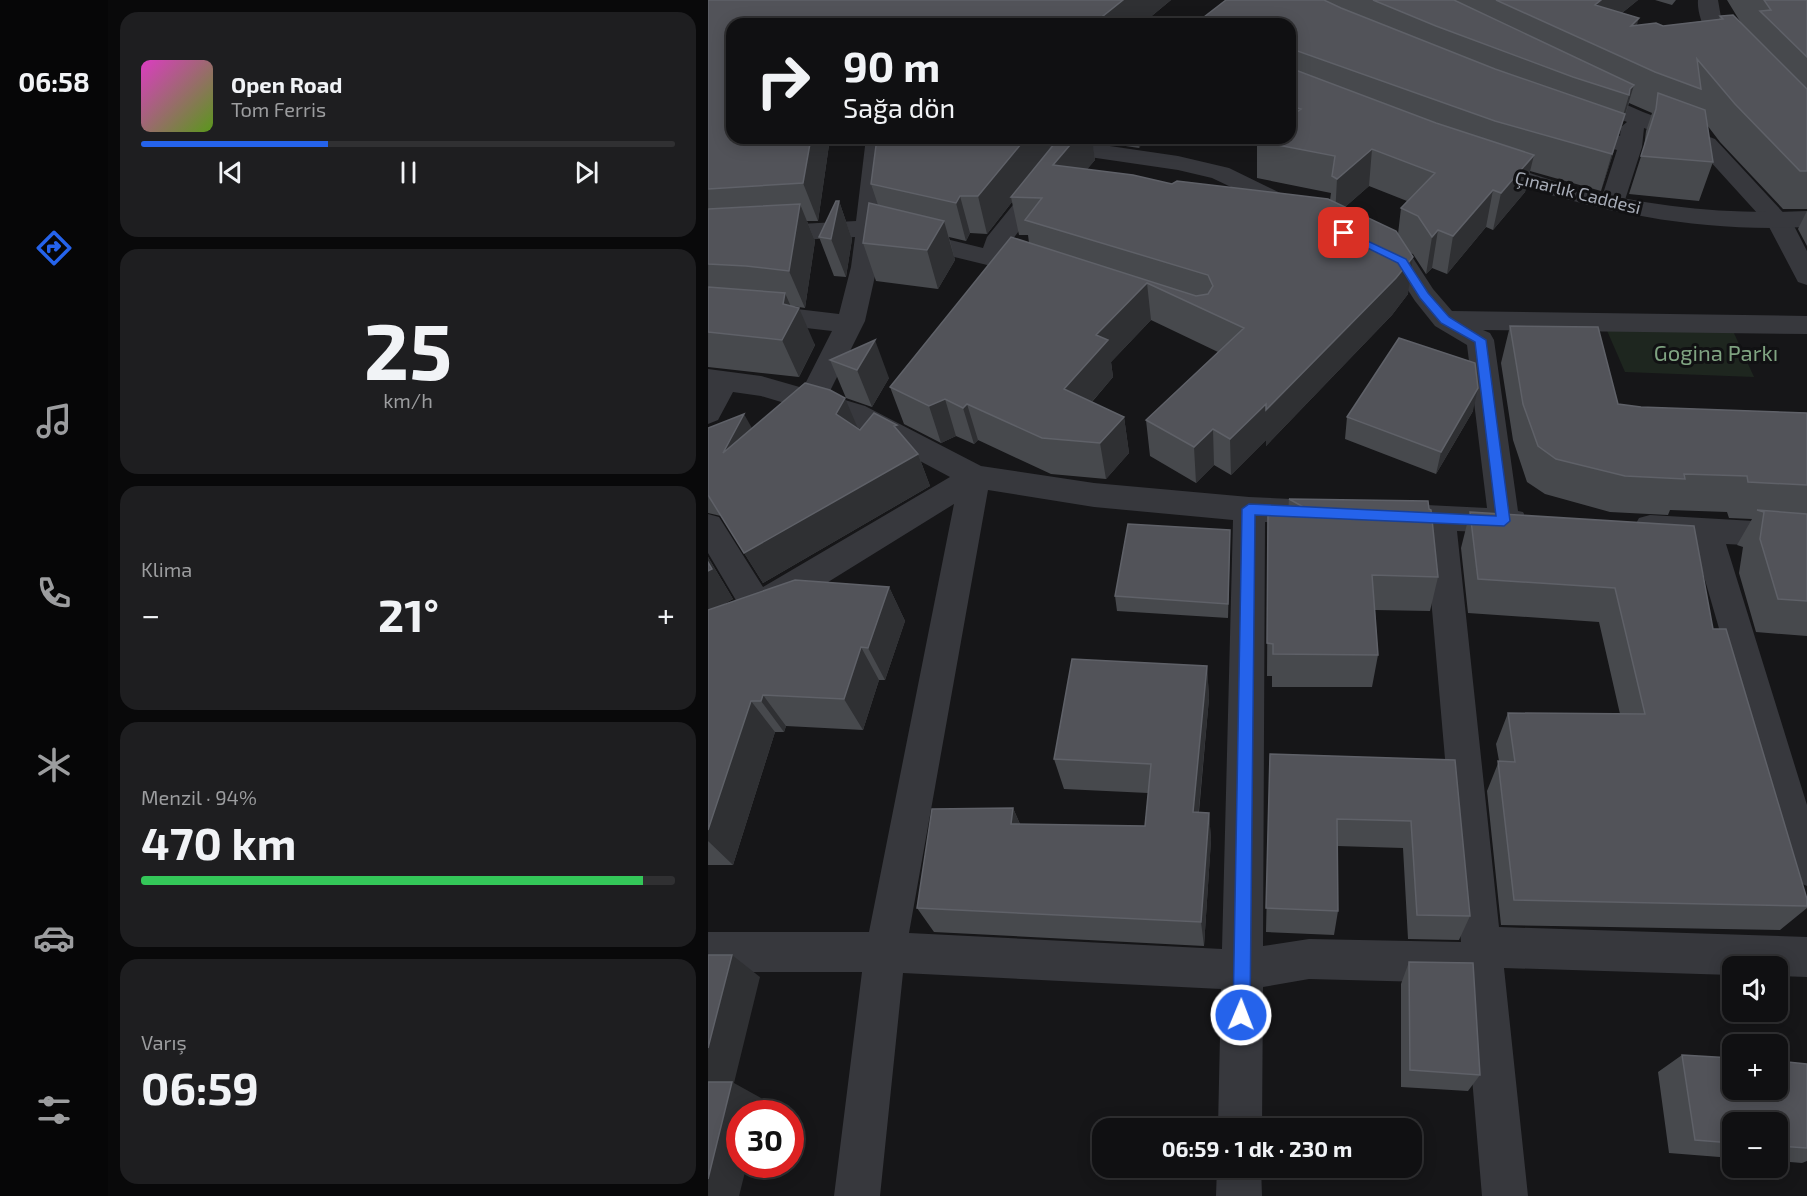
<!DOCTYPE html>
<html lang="tr">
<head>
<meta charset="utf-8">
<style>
  body { margin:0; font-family:"Exo 2",sans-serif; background:#1e1e20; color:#f1f3f6; height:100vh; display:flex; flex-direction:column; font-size:22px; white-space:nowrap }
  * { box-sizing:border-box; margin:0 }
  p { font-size:20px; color:#9c9d9f }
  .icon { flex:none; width:33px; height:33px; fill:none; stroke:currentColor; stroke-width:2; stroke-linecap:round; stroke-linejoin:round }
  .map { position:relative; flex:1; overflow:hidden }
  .drawer { display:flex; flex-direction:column; gap:12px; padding:12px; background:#09090a; width:600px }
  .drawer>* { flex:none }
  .hud { position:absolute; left:18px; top:18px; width:570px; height:126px; border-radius:18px; box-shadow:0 3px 15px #0003,0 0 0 2px #303032; background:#101012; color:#f1f3f6; overflow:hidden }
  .buttons { position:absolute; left:1014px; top:956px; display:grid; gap:12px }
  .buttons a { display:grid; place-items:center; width:66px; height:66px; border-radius:12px; background:#101012; box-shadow:0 3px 15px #0003,0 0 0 2px #303032; font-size:30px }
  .speed { position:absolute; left:18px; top:1100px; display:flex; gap:12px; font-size:30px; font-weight:700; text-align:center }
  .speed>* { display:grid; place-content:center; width:78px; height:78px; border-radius:50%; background:#101012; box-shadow:0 3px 15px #0003,0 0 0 2px #303032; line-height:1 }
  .speed .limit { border:9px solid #d22; background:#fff; color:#111 }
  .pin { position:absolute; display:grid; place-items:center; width:51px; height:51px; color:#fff; margin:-26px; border-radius:12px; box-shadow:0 3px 9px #0006 }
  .me { position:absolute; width:66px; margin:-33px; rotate:1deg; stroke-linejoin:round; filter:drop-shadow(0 0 4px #0008) }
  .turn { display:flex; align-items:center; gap:21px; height:126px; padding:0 18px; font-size:27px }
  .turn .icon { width:78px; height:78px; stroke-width:2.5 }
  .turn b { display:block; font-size:42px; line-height:51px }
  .big { font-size:45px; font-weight:700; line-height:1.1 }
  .drawer .card { flex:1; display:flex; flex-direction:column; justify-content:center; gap:9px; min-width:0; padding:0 21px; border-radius:18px; background:#1e1e20 }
  .drawer .dial { align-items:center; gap:0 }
  .dial b { font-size:78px; line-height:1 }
  .song { display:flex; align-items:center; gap:18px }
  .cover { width:72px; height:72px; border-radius:9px; background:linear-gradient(135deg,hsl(310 70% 55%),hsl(90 70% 35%)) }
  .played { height:6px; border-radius:3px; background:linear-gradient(90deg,#2563eb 35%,#303032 35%) }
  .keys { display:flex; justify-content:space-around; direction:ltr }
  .heat { display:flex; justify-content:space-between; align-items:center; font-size:33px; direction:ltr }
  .charge { height:9px; border-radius:4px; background:linear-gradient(90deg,#34c759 94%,#303032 0) }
  .trip { position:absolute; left:384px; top:1118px; width:330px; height:60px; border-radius:18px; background:#101012; box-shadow:0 3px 15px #0003,0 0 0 2px #303032; font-weight:700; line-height:60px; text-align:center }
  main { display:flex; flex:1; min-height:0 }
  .menu { display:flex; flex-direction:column; width:108px; justify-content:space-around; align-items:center; background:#060607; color:#9c9d9f }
  .menu .icon { width:42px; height:42px }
  .menu .on { color:#2563eb }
  .menu b { font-size:27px; color:#f1f3f6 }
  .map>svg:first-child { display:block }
  .green { fill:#1e261f }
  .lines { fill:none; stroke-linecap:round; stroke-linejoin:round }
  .minor { fill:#37383d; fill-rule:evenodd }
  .tertiary { fill:#37383d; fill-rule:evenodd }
  .wall { fill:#47494d; fill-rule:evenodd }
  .shaded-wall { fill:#2f3033 }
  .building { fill:#525359; stroke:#5f6168; stroke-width:1.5 }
  .route { fill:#2563eb; stroke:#184099; stroke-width:1.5 }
  .labels { text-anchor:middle; stroke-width:6; stroke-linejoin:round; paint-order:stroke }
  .far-street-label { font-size:18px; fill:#a8adb8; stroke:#111113 }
  .park-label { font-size:22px; fill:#7fa381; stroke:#111113 }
</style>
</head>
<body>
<main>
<nav class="menu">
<b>06:58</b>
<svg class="icon on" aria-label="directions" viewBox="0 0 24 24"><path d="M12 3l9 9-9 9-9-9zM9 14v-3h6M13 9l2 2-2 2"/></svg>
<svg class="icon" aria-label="music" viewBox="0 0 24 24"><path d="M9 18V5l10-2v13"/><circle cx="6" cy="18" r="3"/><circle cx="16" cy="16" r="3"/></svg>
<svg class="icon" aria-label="phone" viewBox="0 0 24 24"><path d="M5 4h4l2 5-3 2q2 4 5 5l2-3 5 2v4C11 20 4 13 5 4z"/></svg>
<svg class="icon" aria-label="climate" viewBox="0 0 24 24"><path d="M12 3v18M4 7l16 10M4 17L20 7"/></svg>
<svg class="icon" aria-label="car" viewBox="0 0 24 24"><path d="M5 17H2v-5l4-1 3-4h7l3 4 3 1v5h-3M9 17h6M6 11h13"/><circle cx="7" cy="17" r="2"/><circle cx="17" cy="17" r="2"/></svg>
<svg class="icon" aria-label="filters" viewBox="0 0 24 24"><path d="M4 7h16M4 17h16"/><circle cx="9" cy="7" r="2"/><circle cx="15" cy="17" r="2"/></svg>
</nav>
<section class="drawer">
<div class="card">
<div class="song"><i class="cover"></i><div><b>Open Road</b><p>Tom Ferris</p></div></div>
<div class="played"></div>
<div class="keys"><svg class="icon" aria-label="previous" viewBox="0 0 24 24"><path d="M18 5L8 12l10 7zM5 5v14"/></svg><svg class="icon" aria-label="pause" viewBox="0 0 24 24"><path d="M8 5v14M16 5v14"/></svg><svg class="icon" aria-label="next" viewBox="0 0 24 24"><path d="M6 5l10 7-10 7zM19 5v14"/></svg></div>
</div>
<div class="card dial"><b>25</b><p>km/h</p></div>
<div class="card"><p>Klima</p>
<div class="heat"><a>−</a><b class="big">21°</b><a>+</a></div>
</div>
<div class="card"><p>Menzil · 94%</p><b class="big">470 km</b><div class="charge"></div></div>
<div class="card"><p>Varış</p><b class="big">06:59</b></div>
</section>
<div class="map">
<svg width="1099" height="1196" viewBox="0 0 1099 1196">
  <rect width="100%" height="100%" fill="#161618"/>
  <path class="green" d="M897,326l128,5 21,46 -129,-5z"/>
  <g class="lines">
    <path class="minor" d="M990,0h20l4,23 26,31 -3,5c-26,6 -49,-37 -47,-59z
      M878,87l57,25 72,27 77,83 15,29v34l-9,-3 -30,-57 -69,-76 -55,-21 -2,19 -18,56 -3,5 -9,3 -9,-3 -3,-5 17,-53 -51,-17 -4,-5 4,-5 8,-2 46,15 1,-9 6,-5 -49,-23 -3,-5 3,-5z
      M158,138h24l-9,85 102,25 4,-11 47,-58 9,-2 9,2 3,5 -46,60 1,10 36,9 4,6 -4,6 -9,2 -157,-38 -3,28 -12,54 -37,74 37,11 116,60 113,17 155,14 83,4 11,3 5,9 -5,9 -11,3 -67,-3 -2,424 46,-7 152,3 -36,-413 -39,-2 -11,-3 -5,-9 5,-9 11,-3 101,5 -20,-163 -32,-19 -20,-25 -22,-34 -26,-13 -4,-6 4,-6 9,-2 9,2 26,13 22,34 19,22 355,5v18l-324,-4 7,3 4,7 24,171 5,1 5,9 -5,9 -11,3 -55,-2 42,396 308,10v40l-29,-1v-10h-46v9l-228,-7 24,228h-46l-18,-213 -155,-4 -46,8 -1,141h-44l3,-139 -318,-16 -23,223h-46l28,-224h-154v-40h161l85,-428 -184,114 -50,28 -12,4v-31l29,-17 -29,-49v-39l11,3 44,70 187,-110 -105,-56 -84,-25 -28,-4 -15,28 -10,4v-55l53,7 42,12 29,-57 -69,-8 -55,-3v-18l55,3 76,9 12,-47 4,-30 -147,8v-16l148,-8zM280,490l106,17 139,13 -11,429 -313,-16z
      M287,138h60l123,18 51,12 74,36 3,5 -3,5 -9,3 -82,-39 -34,-8 -171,-25 -8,-2z
      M942,515l157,9v24l-81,-4 81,261v81l-14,-6 -5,-13 -94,-325 -44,-3 -11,-3 -5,-9 5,-9z
      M509,1167h44l1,29h-46z"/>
    <path class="tertiary" d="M778,160c30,7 59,19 88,27 77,20 154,28 233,24v16c-117,6 -220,-18 -329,-55l-4,-5 4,-5z"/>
  </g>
  <path class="wall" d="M0,0h463l-29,24 -410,114h98l-12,83h-11l8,20 -10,67 -12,-2 22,39 -16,32 -91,-10z
    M518,0h412l-16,13 14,13h27l56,-7 1,-3 21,7 -14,-23h80v209h-24l-63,-67 -13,-17 6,37 -14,39 -70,-7 15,-47 2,-16 6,-18 -23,-10 -28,88 -71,-20 -5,21 -32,38 -7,-3 -39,47 -15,-6 -6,6 -13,-20 -3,-1 -2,41 -16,21 -126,131v-6l-35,35 -17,-10 -18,18 -46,-27 -4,-36 72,-68 -67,-32 -40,42 2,15 -21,25 32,15 5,36 -23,26 -55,-5 -73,-34 -4,4 -18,-8 -15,7 -37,-19 -14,-37 139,-144 -1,-8h-9l-7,-33 -25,32 -17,-1 -4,8 -17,-4 6,23 -17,29 -62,-8 -13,-38 15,-38 -7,-21 179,-35 9,-11h87l-7,10 -47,-7 3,19 -8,9 85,15 158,16 1,-7 -74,-15v-37l33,-3v-114zM661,186l38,15 -6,7 -3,26 -53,-27z
    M947,0h21l-4,5z
    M131,201l13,38 -6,38 -12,-1 -15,-39z
    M1099,211v35l-9,-17z
    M802,326l108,78 23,3 166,6v223l-51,-4 -17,-59 4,-26 -6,-2 15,-26 -23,-1 -2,-6 -57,-2 -2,5 -58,-3 -65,-18 -18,-12 -14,-42 -12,-77z
    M122,360l59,18 -17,29 -26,-9z
    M765,411l-37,63 -91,-35 2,-22z
    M0,428h150l2,2 39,2 19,22 12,32 -167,97 -42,-67 -13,-3z
    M581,499l149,78 -8,34 -55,-1 3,45 -6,32h-100v-11h-5l1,-165 20,2z
    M762,512l243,117 94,277v2l-27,22 -279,-5 -14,-134 12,-30 -3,-17 12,-31 112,1 -21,-92 -131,-9 -7,-65z
    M522,530l-2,88 -111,-7 -2,-15z
    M0,557l25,42 -15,8 171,-20 16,34 -20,59h-6l-16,50 -77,-4 -2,6h-9l-42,133h-25z
    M499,666l2,32 -10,114 10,1 2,27 -7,106 -270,-14 -17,-24 96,-100 7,16 125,2 3,-33 -84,-4 -10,-30z
    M562,754l185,6 15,156 -11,24 -51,-1 -5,-91 -66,-2 1,65 -4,24 -68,-3z
    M701,962l71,113 -12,16 -67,-4v-103z
    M974,1055l125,9v97l-5,2 -24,-2v-39h-46v36l-63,-5 -11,-81z"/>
  <path class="shaded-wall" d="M415,0h48l-29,24h-49z
    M893,0h37l-52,42 9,-37z
    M931,18l-11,37 3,-29z
    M584,49l-1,37h-1v-36z
    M926,85l-20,66 -13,40 28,-96 1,-6z
    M103,138h19l-12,83 -15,-38z
    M318,138h22l3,16 -40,43 1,5 -25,32 -9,-38z
    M368,138h16l3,22 -35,42 -7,-37z
    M430,138h8l-7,10z
    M664,149l-3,37 -34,30 2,-37z
    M826,155l-9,37 -32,38 8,-37z
    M785,190l-7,37 -39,47 6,-38z
    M252,196l10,37 -4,8 -10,-38z
    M131,201l13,38 -6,38 -15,-38z
    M92,204l15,37 -10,67 -16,-37z
    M236,221l11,39 -17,29 -11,-39z
    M730,230l-6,38 -6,6 6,-37z
    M705,257l-5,37 -16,21 -126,131v-36z
    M439,283l4,37 -40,42 2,15 -42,49 -7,-37 32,-54z
    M77,293l10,23 4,-8 16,37 -16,32 -17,-37 1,-36z
    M167,340l14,38 -17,29 -15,-37z
    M770,388l-5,23 -37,63 5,-22z
    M137,398l14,33 -23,-17z
    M237,399l11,37 -15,7 -12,-37z
    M259,404l11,36 -4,4 -11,-36z
    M558,404v36l-35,35 -1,-36z
    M36,414l18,32 -39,7z
    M416,417l5,36 -23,26 -6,-36z
    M505,429l1,36 -18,18 -2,-36z
    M210,454l12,32 -167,97 -19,-30z
    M522,530v15l-2,73v-14z
    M0,557l25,42 -25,13z
    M181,587l16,34 -20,59 -17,-32z
    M153,647l18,33 -16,50 -19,-31z
    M499,666l2,32 -13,142 -3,-28z
    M55,695l23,31 -2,6 -23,-31z
    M43,701l24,31 -42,133 -25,-24v-11z
    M305,808l12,28 -14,-12z
    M501,813l2,27 -7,106 -3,-24z
    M24,955l28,22 -26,106 27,15 -3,15h-18v51h7l-8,32h-31v-148z"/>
  <path class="building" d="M0,0h415l-30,24h-361v114h79l-8,45 -95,6z
    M518,0h98l17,8 154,61 130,45 -13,40 -117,-33 -203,-72 -2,1v-26h-95z
    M665,0h81l180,85 -4,4 -1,6 -56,-18 -137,-51z
    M788,0h105l-6,5 44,13 -8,8 25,-3 7,3 60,-7 -3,-3 13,-1 74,74v82h-7l-65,-67 -38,-45 4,30 -46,-17z
    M1056,0h43v57l-47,-46 11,-1z
    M447,18l19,6h-31z
    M582,67v1l146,55 98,32 -33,38 -8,-3 -40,46 -15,-6 -6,7 -14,-21 -17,-8 34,-35 -63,-24 -35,30 -5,-3 3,-20 -78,-15 3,-3h30v-21l11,-8 -11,-3z
    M950,93l47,17 8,52 -72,-6 15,-47z
    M169,138h149l-48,58h-18l-4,7 -85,-19z
    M351,138h17l-23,27 80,10 39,9 5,-3 151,18 68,32 17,26 -17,21 -130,132v-6l-36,35 -17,-10 -19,18 -48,-27 98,-92 -97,-45 -51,52 12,5 -44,49 60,28 -24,26 -58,-5 -75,-34 -4,4 -18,-9 -16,7 -39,-19 121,-150 185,59 12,-2 5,-8 -5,-11 -183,-55 17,-22 -31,-1z
    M128,201h3l-8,38 -12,-2z
    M161,203l75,18 -17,29 -64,-7z
    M92,204l-11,67 -43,-5 -38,-2v-55z
    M0,287l77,6 -2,11 16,4 -17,32 -74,-8z
    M802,326l88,1 20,77 23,3 166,6v72l-59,-3 -1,-6 -63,-2 1,5 -60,-3 -69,-17 -18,-13 -15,-42z
    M691,338l76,25 3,25 -37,64 -94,-35z
    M167,340l-18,30 -27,-10z
    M97,383l25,7 15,8 -9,16 24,16 14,-17 23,12 -3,1 24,28 -174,99 -36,-58v-67l36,-14 -21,39z
    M581,499l139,2 1,8 2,1 7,67 -66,-2 6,80 -105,-1v-10l-6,-1 1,-132 48,3z
    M1049,510l50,4v87l-29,-2 -18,-60 4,-27z
    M762,512l224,14 19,103h13l81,270v7l-293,-6 -16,-139 17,1 -7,-49 137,1 -30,-126 -137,-9z
    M420,524l102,6 -2,74 -113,-8z
    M0,562l4,7 -4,2z
    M87,580l94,7 -21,61 -7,-1 -17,52 -81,-4 -2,6h-10l-43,129v-220z
    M364,659l135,7 -14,146 16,1 -8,109 -284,-14 15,-99 81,-1 -2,16 134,2 6,-62 -97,-5z
    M562,754l185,6 15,156 -53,-1 -6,-94 -74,-2 1,92 -72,-3z
    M0,955h24l-24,93z
    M701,962l64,1 7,112 -70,-5z
    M974,1055l50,3v31h46v-28l29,3v84l-29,-2v-24h-46v21l-37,-3z
    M0,1082h24l-24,97z"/>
  <path class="route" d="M636,230l62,29 22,34 21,24 37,23 24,181 -6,5 -249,-11 -5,500 -2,6 -7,3 -6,-3 -2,-6 9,-506 7,-5 247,12 -21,-174 -34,-19 -21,-25 -22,-35 -57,-28v-4z"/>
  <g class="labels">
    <g class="far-street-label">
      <text transform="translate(870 193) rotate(14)" y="6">Çınarlık Caddesi</text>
    </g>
    <g class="park-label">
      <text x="1008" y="361">Gogina Parkı</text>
    </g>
  </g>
</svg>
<div class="buttons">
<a><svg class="icon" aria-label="sound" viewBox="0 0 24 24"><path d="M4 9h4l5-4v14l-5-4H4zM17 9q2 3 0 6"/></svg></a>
<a>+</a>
<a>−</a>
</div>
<div class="speed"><div class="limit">30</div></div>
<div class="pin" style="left:636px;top:233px;background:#d93025"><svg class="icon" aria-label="arrive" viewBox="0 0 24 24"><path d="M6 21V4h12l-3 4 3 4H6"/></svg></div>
<svg class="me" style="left:533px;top:1015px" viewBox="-20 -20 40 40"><circle r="17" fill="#2563eb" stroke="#fff" stroke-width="3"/><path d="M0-11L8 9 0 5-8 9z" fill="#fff"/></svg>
<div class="trip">06:59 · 1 dk · 230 m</div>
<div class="hud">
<div class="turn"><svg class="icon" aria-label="right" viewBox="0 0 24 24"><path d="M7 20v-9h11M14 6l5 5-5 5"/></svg><div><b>90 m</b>Sağa dön</div></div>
</div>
</div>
</main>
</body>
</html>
